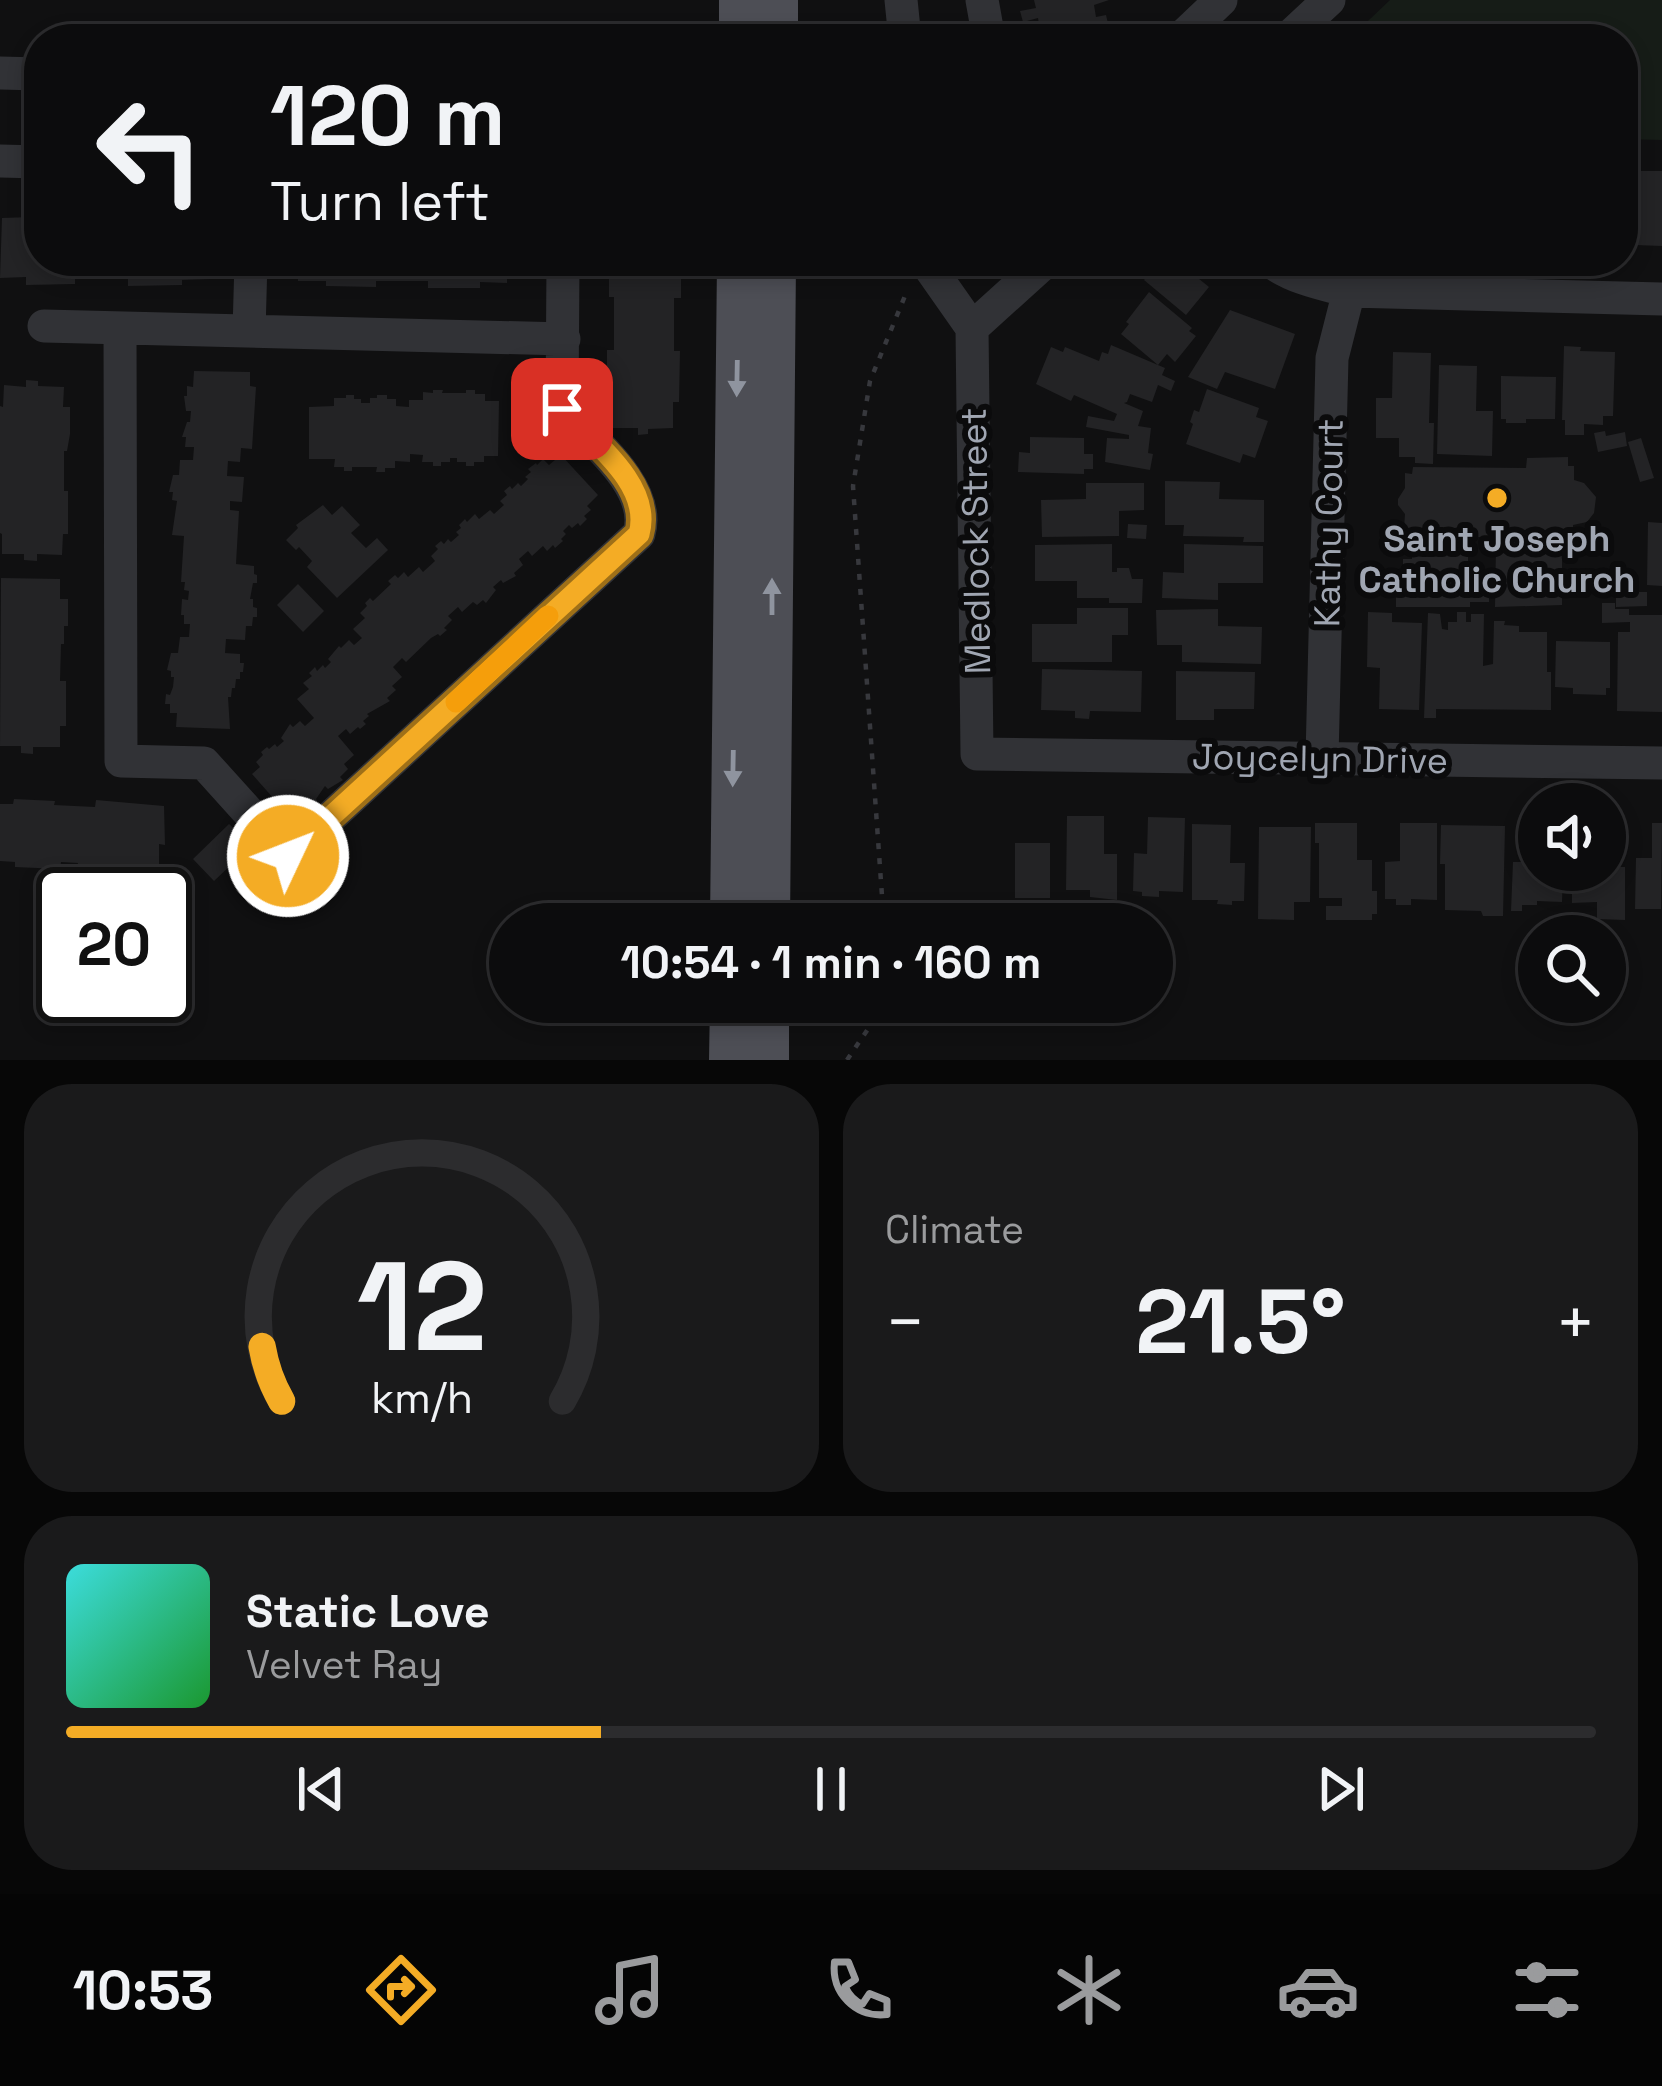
<!DOCTYPE html>
<html lang="en">
<head>
<meta charset="utf-8">
<style>
  body { margin:0; font-family:"Space Grotesk",sans-serif; background:#1a1a1b; color:#f1f3f6; height:100vh; display:flex; flex-direction:column; font-size:45px; white-space:nowrap }
  * { box-sizing:border-box; margin:0 }
  p { font-size:39px; color:#9a9b9d }
  .icon { flex:none; width:66px; height:66px; fill:none; stroke:currentColor; stroke-width:2; stroke-linecap:round; stroke-linejoin:round }
  .map { position:relative; height:1060px; overflow:hidden }
  .sheet { display:flex; flex-direction:column; gap:24px; padding:24px; background:#070707; flex:1 }
  .sheet>* { flex:none }
  .guide { position:absolute; left:24px; top:24px; width:1614px; height:252px; border-radius:48px; box-shadow:0 6px 18px #0003,0 0 0 3px #2c2c2e; background:#0c0c0d; color:#f1f3f6; overflow:hidden }
  .fabs { position:absolute; left:1518px; top:783px; display:grid; gap:24px }
  .fabs a { display:grid; place-items:center; width:108px; height:108px; border-radius:50%; background:#0c0c0d; box-shadow:0 6px 18px #0003,0 0 0 3px #2c2c2e; font-size:60px }
  .speed { position:absolute; left:36px; top:867px; display:flex; gap:24px; font-size:60px; font-weight:700; text-align:center }
  .speed>* { display:grid; place-content:center; width:156px; height:156px; border-radius:50%; background:#0c0c0d; box-shadow:0 6px 18px #0003,0 0 0 3px #2c2c2e; line-height:1 }
  .speed .limit { border:6px solid #111; border-radius:18px; background:#fff; color:#111 }
  .pin { position:absolute; display:grid; place-items:center; width:102px; height:102px; color:#fff; margin:-51px; border-radius:24px; box-shadow:0 6px 18px #0006 }
  .me { position:absolute; width:132px; margin:-66px; rotate:47deg; stroke-linejoin:round; filter:drop-shadow(0 0 9px #0008) }
  .turn { display:flex; align-items:center; gap:42px; height:252px; padding:0 48px; font-size:54px }
  .turn .icon { width:156px; height:156px; stroke-width:2.5 }
  .turn b { display:block; font-size:84px; line-height:102px }
  .big { font-size:90px; font-weight:600; line-height:1.1 }
  .sheet .tile { flex:1; display:flex; flex-direction:column; justify-content:center; gap:18px; min-width:0; padding:0 42px; border-radius:48px; background:#1a1a1b }
  .sheet .dial { align-items:center; gap:0 }
  .dial svg { height:312px; overflow:visible; fill:none; stroke:#2c2c2e; stroke-width:7; stroke-linecap:round; text-anchor:middle }
  .dial text { fill:#f1f3f6; stroke:none }
  .song { display:flex; align-items:center; gap:36px }
  .cover { width:144px; height:144px; border-radius:18px; background:linear-gradient(135deg,hsl(180 70% 55%),hsl(130 70% 35%)) }
  .played { height:12px; border-radius:6px; background:linear-gradient(90deg,#f4ac25 35%,#2c2c2e 35%) }
  .keys { display:flex; justify-content:space-around; direction:ltr }
  .heat { display:flex; justify-content:space-between; align-items:center; font-size:66px; direction:ltr }
  .sheet .tiles { flex:1; display:grid; gap:24px; grid-template-columns:1fr 1fr }
  .tile:last-child { grid-column:span 2 }
  .trip { position:absolute; left:489px; top:903px; width:684px; height:120px; border-radius:60px; background:#0c0c0d; box-shadow:0 6px 18px #0003,0 0 0 3px #2c2c2e; font-weight:600; line-height:120px; text-align:center }
  .menu { display:flex; height:192px; justify-content:space-around; align-items:center; background:#050505; color:#9a9b9d }
  .menu .icon { width:84px; height:84px }
  .menu .current { color:#f4ac25 }
  .menu b { font-size:54px; color:#f1f3f6 }
  .map>svg:first-child { display:block }
  .green { fill:#161c17 }
  .building { fill:#232325 }
  .lines { fill:none; stroke-linecap:round; stroke-linejoin:round }
  .path { stroke:#37383d; stroke-width:4.5; stroke-dasharray:6 9; stroke-linecap:butt }
  .minor { stroke:#313236; stroke-width:33 }
  .major { stroke:#4d4e55; stroke-width:42 }
  .oneway { fill:#8f949f }
  .route-casing { stroke:#9f7018; stroke-width:30 }
  .route { stroke:#f4ac25; stroke-width:21 }
  .slow { stroke:#f59e0b; stroke-width:21 }
  .poi-dot { fill:#f4ac25; stroke:#0b0b0c; stroke-width:4.5 }
  .labels { text-anchor:middle; stroke-width:12; stroke-linejoin:round; paint-order:stroke }
  .street-label { font-size:36px; fill:#a0a6b2; stroke:#0b0b0c }
  .poi-label { font-size:36px; font-weight:bold; fill:#a0a6b2; stroke:#0b0b0c }
</style>
</head>
<body>
<div class="map">
<svg width="1662" height="1060" viewBox="0 0 1662 1060">
  <rect width="100%" height="100%" fill="#101011"/>
  <path class="green" d="M1390,0h272v140l-39,-1v-100h-274z"/>
  <path class="building" d="M1034,0h75l-15,5 2,12 10,-2 5,21 -7,3h-72l-2,-7 10,-2 -2,-12 -15,4 -3,-11 16,-3z
    M1623,171h4v50h4v23h-8z
    M1636,171h26v75l-27,-1z
    M31,212h8v49h171v18l-28,1v5l-54,1v-9l-53,1v6l-49,1v-8l-26,1 2,-60 29,-1z
    M298,261h209v22l-27,-1v6h-52v-7h-52v6l-50,-1v-5h-28z
    M609,261h72v37h-7v53h6l-1,51h-6v26l-25,1v5l-10,1v-7h-25v-27h-6v-51h7v-53h-5z
    M1159,261h18l32,26 -23,28 -42,-35z
    M1149,292l43,36 -3,3 7,5 -21,26 -8,-8 -9,11 -37,-31 8,-10 -3,-2z
    M1230,310l65,24 -20,55 -50,-17 -8,17 -29,-12z
    M1111,345l54,23 -3,7 13,6 -4,10 -13,-6 -6,17 -22,-8 -3,8 -3,1 19,8 -5,15 13,2 -3,25 5,1 -3,16 -45,-8 2,-24 22,1v-4l-43,-8 2,-11 26,5 3,-7 -43,-19 -3,6 -35,-17 15,-37 12,5 2,-5 34,14 3,-9 6,2z
    M1564,346l17,1 -1,4 35,1 -2,64h-10v9l-19,-1v11h-19v-15h-3z
    M1393,352l38,1 -2,70h5l-1,41 -18,-1v-6h-16v-19h-23v-40h16z
    M1439,365l38,1 -1,45h17l-1,45 -55,-2z
    M194,371l56,1v14l6,1 -4,62 -11,-1 -1,14 -12,-1 -1,15 17,1 -2,25 -12,-1v9l9,1 -3,53 18,2v8l3,1v8h-4l-3,16h3v8l4,1v9h-4l-1,9h-6l-1,14 -19,-1 -1,14 15,1v9h4l-1,9h-3v7h-4l-1,9h-3l-1,9h-3l2,32 -54,-2 1,-14h-7v-9h-5l1,-10 4,1 3,-8 1,-10h-3v-6l-4,-1 4,-17h7l2,-16h9l1,-13h-6v-9h-3l1,-16 6,1 1,-9 -5,-1 1,-8h-4l3,-46 -12,-1 5,-34 -5,-1 1,-8h-4l4,-17h6l1,-15h13l1,-13h-9l1,-10h-4l5,-15h3l1,-11h-5l-2,-15h3v-10l6,1z
    M1501,376l55,1 -1,42h-29v4h-20v-4h-5z
    M26,380l12,1v5l26,1 -1,20h7v27l-3,17h-3v40h4v43h-5l-1,21 -25,-1v7l-13,-1v-6h-22v-20l-2,-1v-127l3,1 1,-22 22,2z
    M1207,389l52,19 -3,9 12,4 -13,37 -12,-4 -3,9 -54,-19 7,-20 -3,-2 4,-12 5,2z
    M433,390h10l-1,3h24v-3h9v4h10v7h14l-1,55h-14v6h-10v4h-8v-4h-9v-4h-7v4h-9v4h-8v-4h-11l1,-7 -13,-1v8l-15,-1v7h-10v4h-9l1,-5h-25v4h-8v-4h-10l1,-8h-26v-52l25,-1v-8h12v-3h8v4h7v4h9v-5h7v-3h10v4h9v7l13,1v-7h14v-8l10,1z
    M1605,431l1,5 19,-4 2,14 -29,6 -4,-19z
    M1030,437l54,1v16h9v15h-9v5l-66,-2 1,-20 11,1z
    M1641,438l13,40 -14,4 -12,-40z
    M561,455l37,40 -11,11 4,4 -7,6 3,3 -7,7 -2,-3 -6,5 -3,-3 -6,6 3,3 -5,5 2,2 -8,7 -2,-3 -6,6 -4,-5 -11,10 -4,-5 -9,8 4,6 -9,8 2,3 -13,7 -2,-3 -8,7 3,3 -10,13 -3,-3 -6,5 -4,-3 -11,10 -4,-5 -10,9 4,4 -8,8 3,2 -7,6 -2,-2 -7,4 -25,24 -4,-4 -9,9 9,10 -10,9 4,4 -9,8 3,3 -23,13 2,2 -6,5 3,3 -6,5 -2,-2 -8,7 -4,-5 -8,7 16,19 -10,9 4,5 -8,8 3,3 -15,9 -3,-3 -9,13 2,3 -6,6 -2,-2 -7,6 -5,-4 -9,8 -37,-42 8,-7 -4,-5 7,-7 -2,-3 6,-5 2,2 6,-5 2,3 7,-6 -3,-3 9,-14 3,3 7,-6 5,5 9,-8 -17,-19 12,-10 -6,-6 9,-7 -3,-3 6,-6 2,4 6,-6 2,3 6,-6 -3,-3 11,-13 2,2 8,-8 5,5 8,-7 -9,-9 12,-11 -5,-5 7,-7 -2,-3 5,-5 3,3 18,-17 -3,-3 7,-6 3,3 6,-6 4,5 11,-10 4,5 12,-11 -4,-5 7,-7 -3,-3 6,-5 3,3 4,-5 3,3 8,-7 -3,-3 5,-4 -2,-3 6,-6 2,3 8,-8 4,5 11,-9 4,4 10,-9 -4,-4 7,-6 -3,-4 6,-5 2,3 6,-6 3,3 7,-7 -3,-2 6,-5 -3,-3 8,-6 1,2 6,-6 6,6z
    M1568,457v9h6v14l10,3 12,14 -2,16 -7,9 -14,3v14l-66,-2v-4h-17l-1,4h-77v-8h-8l1,-15 -7,-9v-6l7,-11v-15l7,1 1,-7 113,1 1,-10z
    M1165,481l55,1 -1,17 45,1v42h-21l1,-5 -61,-1 1,-11h-19z
    M1086,483h58v27l-25,1v25l-77,1 -1,-37 45,-1z
    M323,505l9,10 10,-9 18,19 -9,8 15,15 11,-10 11,12 -51,48 -30,-31 5,-6 -13,-14 -3,3 -10,-10 12,-12 -2,-3z
    M1648,522l14,1v63l-15,-1z
    M1128,524l19,1 -1,14 -19,-1z
    M1412,540h56v26h10v14h11v22h-19v5h-74v-19h7v-29h9z
    M1501,542l61,1v29h9v8h-9v25l-67,2 1,-62h5z
    M1112,544v28h5v-4h12l3,11h11l-1,24h-33v-5h-32v-17h-42v-36z
    M1184,544l79,2v37h-45v17l-56,-2 1,-26 21,1z
    M1,578l59,1v20h8v27h-4v18h-3l-1,37h6v45h-6v21h-27v7l-12,-1v-7h-21z
    M298,584l26,27 -21,21 -26,-27z
    M1616,592h31v14l-31,1z
    M1602,603h13v6h14v6h33v97l-45,-1 1,-79h12v-10l-28,1z
    M1077,608h51v27h-16v27h-80v-38h45z
    M1218,609v17l44,1 -1,37 -79,-2v-17h-25l-1,-35z
    M1368,612l24,1v9l30,1 -3,87 -40,-1 1,-41 -13,-1z
    M1457,612h9v10h5v-8h13l-1,52 10,-2 1,-43h11l-1,4 15,1v6h28v40h4v38l-115,-1v9h-12l4,-105 12,1 2,15 6,1v-8h9z
    M1556,641l54,1v46h-4v7l-33,-1v-6l-18,-1z
    M1042,669l100,2 -1,41 -51,-1 -1,8 -14,-1v-7l-34,-1z
    M1176,671l79,1 -1,37h-40v11h-38z
    M14,799l41,2 -1,4 41,2 1,-7 68,6 1,39 -6,-1v23l-19,-1v6l-28,-1v4l-18,-1v-6l-17,-1 1,-4 -17,-1 -1,7 -45,-2v-5l-15,-1v-57h13z
    M1067,816h37v38h13v46l-27,-3v-7h-24z
    M1148,817l37,1 -2,74 -24,-1v6l-17,-1v-4l-9,-1 1,-38 13,1z
    M1315,823h42v37h15v31h5v23h-5v6h-46v-14h16v-8h-23v-55h-4z
    M1400,823h37v77l-26,-1v6h-15v-6h-11v-37l15,-1z
    M1652,823h10l-1,86h-26l1,-51h16z
    M229,824l23,21 -38,36 -21,-22z
    M1192,824l39,1 -1,38h15l-1,38h-12v4l-15,-1 1,-4h-26z
    M1441,825l64,1 -2,90h-20l-2,-5 -36,-1v-46h-5z
    M1526,825h13v45h24l-1,32 -25,-1v4h-15v6h-11l2,-49h12z
    M1259,827h52l-1,75h-16v18l-36,-1z
    M1015,843h35v55h-35z
    M1605,867h20v53l-28,-1v-17l-25,1v-33h33z"/>
  <g class="lines">
    <path class="path" d="M884,924l-31,-438 17,-105 37,-90
      M847,1060l25,-37 5,-21"/>
    <path class="minor" d="M901,0l4,39
      M982,0l7,39
      M1180,39l41,-39
      M1287,39l42,-39
      M0,73l39,1
      M0,161l39,1
      M925,261l47,67
      M1270,261c22,17 52,23 79,30l313,8
      M44,326l520,13
      M120,328l1,433 83,2 84,93 351,-322c14,-47 -48,-94 -77,-125l1,-148
      M972,328l5,426 685,9
      M972,328l74,-67
      M249,331l2,-70
      M1322,757l10,-399 17,-67"/>
    <path class="major" d="M740,39v-39
      M777,39v-39
      M731,924l7,-663
      M769,924l6,-663
      M730,1060l1,-58
      M768,1060v-58"/>
  </g>
  <defs><path id="oneway-solid" d="M-6-.8H1V-3.2L6.5 0L1 3.2V.8H-6Z" transform="scale(3)"/></defs>
  <g class="oneway">
    <use href="#oneway-solid" transform="translate(737 378) rotate(91)"/>
    <use href="#oneway-solid" transform="translate(772 597) rotate(-90)"/>
    <use href="#oneway-solid" transform="translate(733 768) rotate(91)"/>
  </g>
  <g class="lines">
    <defs>
      <path id="route" d="M288,856l351,-322c14,-49 -47,-93 -77,-125"/>
    </defs>
    <use href="#route" class="route-casing"/>
    <use href="#route" class="route"/>
    <path class="slow" d="M456,702l92,-86"/>
  </g>
  <circle class="poi-dot" cx="1497" cy="498" r="12"/>
  <g class="labels">
    <g class="street-label">
      <text transform="translate(1328 523) rotate(-89)" y="13">Kathy Court</text>
      <text transform="translate(975 541) rotate(-91)" y="13">Medlock Street</text>
      <text transform="translate(1320 758) rotate(1)" y="13">Joycelyn Drive</text>
    </g>
    <g class="poi-label">
      <text x="1497" y="551">Saint Joseph<tspan x="1497" dy="41">Catholic Church</tspan></text>
    </g>
  </g>
</svg>
<div class="fabs">
<a><svg class="icon" aria-label="sound" viewBox="0 0 24 24"><path d="M4 9h4l5-4v14l-5-4H4zM17 9q2 3 0 6"/></svg></a>
<a><svg class="icon" aria-label="search" viewBox="0 0 24 24"><circle cx="10" cy="10" r="6"/><path d="M15 15l6 6"/></svg></a>
</div>
<div class="speed"><div class="limit">20</div></div>
<div class="pin" style="left:562px;top:409px;background:#d93025"><svg class="icon" aria-label="arrive" viewBox="0 0 24 24"><path d="M6 21V4h12l-3 4 3 4H6"/></svg></div>
<svg class="me" style="left:288px;top:856px" viewBox="-20 -20 40 40"><circle r="17" fill="#f4ac25" stroke="#fff" stroke-width="3"/><path d="M0-11L8 9 0 5-8 9z" fill="#fff"/></svg>
<div class="trip">10:54 · 1 min · 160 m</div>
<div class="guide">
<div class="turn"><svg class="icon" aria-label="left" viewBox="0 0 24 24"><path d="M17 20v-9H6M10 6l-5 5 5 5"/></svg><div><b>120 m</b>Turn left</div></div>
</div>
</div>
<section class="sheet">
<div class="tiles">
<div class="tile dial"><svg viewBox="0 0 100 80">
<path d="M14 69A42 42 0 1 1 86 69"/>
<path d="M14 69A42 42 0 0 1 9 55" stroke="#f4ac25"/>
<text x="50" y="56" font-size="32" font-weight="700">12</text>
<text x="50" y="72" font-size="11">km/h</text>
</svg></div>
<div class="tile"><p>Climate</p>
<div class="heat"><a>−</a><b class="big">21.5°</b><a>+</a></div>
</div>
<div class="tile">
<div class="song"><i class="cover"></i><div><b>Static Love</b><p>Velvet Ray</p></div></div>
<div class="played"></div>
<div class="keys"><svg class="icon" aria-label="previous" viewBox="0 0 24 24"><path d="M18 5L8 12l10 7zM5 5v14"/></svg><svg class="icon" aria-label="pause" viewBox="0 0 24 24"><path d="M8 5v14M16 5v14"/></svg><svg class="icon" aria-label="next" viewBox="0 0 24 24"><path d="M6 5l10 7-10 7zM19 5v14"/></svg></div>
</div>
</div>
</section>
<nav class="menu">
<b>10:53</b>
<svg class="icon current" aria-label="directions" viewBox="0 0 24 24"><path d="M12 3l9 9-9 9-9-9zM9 14v-3h6M13 9l2 2-2 2"/></svg>
<svg class="icon" aria-label="music" viewBox="0 0 24 24"><path d="M9 18V5l10-2v13"/><circle cx="6" cy="18" r="3"/><circle cx="16" cy="16" r="3"/></svg>
<svg class="icon" aria-label="phone" viewBox="0 0 24 24"><path d="M5 4h4l2 5-3 2q2 4 5 5l2-3 5 2v4C11 20 4 13 5 4z"/></svg>
<svg class="icon" aria-label="climate" viewBox="0 0 24 24"><path d="M12 3v18M4 7l16 10M4 17L20 7"/></svg>
<svg class="icon" aria-label="car" viewBox="0 0 24 24"><path d="M5 17H2v-5l4-1 3-4h7l3 4 3 1v5h-3M9 17h6M6 11h13"/><circle cx="7" cy="17" r="2"/><circle cx="17" cy="17" r="2"/></svg>
<svg class="icon" aria-label="filters" viewBox="0 0 24 24"><path d="M4 7h16M4 17h16"/><circle cx="9" cy="7" r="2"/><circle cx="15" cy="17" r="2"/></svg>
</nav>
</body>
</html>
